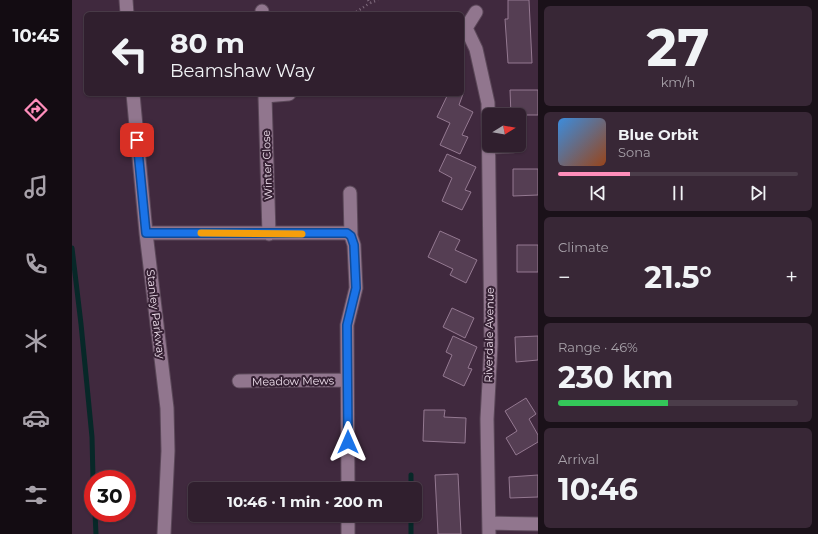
<!DOCTYPE html>
<html lang="en">
<head>
<meta charset="utf-8">
<style>
  body { margin:0; font-family:Montserrat,sans-serif; background:#382736; color:#f1f3f6; height:100vh; display:flex; flex-direction:column; font-size:15px; white-space:nowrap }
  * { box-sizing:border-box; margin:0 }
  p { font-size:13px; color:#a8a2aa }
  .icon { flex:none; width:22px; height:22px; fill:none; stroke:currentColor; stroke-width:2; stroke-linecap:round; stroke-linejoin:round }
  .map { position:relative; flex:1; overflow:hidden }
  .side { display:flex; flex-direction:column; gap:6px; padding:6px; background:#1a1119; width:280px }
  .side>* { flex:none }
  .top-card { position:absolute; left:12px; top:12px; width:380px; height:84px; border-radius:6px; box-shadow:0 1px 3px #0004,0 0 0 1px #4b3d4a; background:#301f2e; color:#f1f3f6; overflow:hidden }
  .needle { width:26px; rotate:79deg }
  .controls { position:absolute; left:410px; top:108px; display:grid; gap:8px }
  .controls a { display:grid; place-items:center; width:44px; height:44px; border-radius:6px; background:#301f2e; box-shadow:0 1px 3px #0004,0 0 0 1px #4b3d4a; font-size:20px }
  .speed { position:absolute; left:12px; top:470px; display:flex; gap:8px; font-size:20px; font-weight:700; text-align:center }
  .speed>* { display:grid; place-content:center; width:52px; height:52px; border-radius:50%; background:#301f2e; box-shadow:0 1px 3px #0004,0 0 0 1px #4b3d4a; line-height:1 }
  .speed .limit { border:6px solid #d22; background:#fff; color:#111 }
  .pin { position:absolute; display:grid; place-items:center; width:34px; height:34px; color:#fff; margin:-17px; border-radius:8px; box-shadow:0 2px 6px #0006 }
  .me { position:absolute; width:44px; margin:-22px; rotate:0deg; stroke-linejoin:round; filter:drop-shadow(0 0 3px #0008) }
  .turn { display:flex; align-items:center; gap:14px; height:84px; padding:0 20px; font-size:18px }
  .turn .icon { width:52px; height:52px; stroke-width:2.5 }
  .turn b { display:block; font-size:28px; line-height:34px }
  .big { font-size:30px; font-weight:700; line-height:1.1 }
  .side .widget { flex:1; display:flex; flex-direction:column; justify-content:center; gap:6px; min-width:0; padding:0 14px; border-radius:6px; background:#382736 }
  .side .dial { align-items:center; gap:0 }
  .dial b { font-size:52px; line-height:1 }
  .song { display:flex; align-items:center; gap:12px }
  .cover { width:48px; height:48px; border-radius:6px; background:linear-gradient(135deg,hsl(210 70% 55%),hsl(20 70% 35%)) }
  .played { height:4px; border-radius:2px; background:linear-gradient(90deg,#ff8ebb 30%,#4b3d4a 30%) }
  .keys { display:flex; justify-content:space-around; direction:ltr }
  .heat { display:flex; justify-content:space-between; align-items:center; font-size:22px; direction:ltr }
  .charge { height:6px; border-radius:3px; background:linear-gradient(90deg,#34c759 46%,#4b3d4a 0) }
  .trip { position:absolute; left:116px; top:482px; width:234px; height:40px; border-radius:6px; background:#301f2e; box-shadow:0 1px 3px #0004,0 0 0 1px #4b3d4a; font-weight:700; line-height:40px; text-align:center }
  main { display:flex; flex:1; min-height:0 }
  .dock { display:flex; flex-direction:column; width:72px; justify-content:space-around; align-items:center; background:#130c12; color:#a8a2aa }
  .dock .icon { width:28px; height:28px }
  .dock .active { color:#ff8ebb }
  .dock b { font-size:18px; color:#f1f3f6 }
  .map>svg:first-child { display:block }
  .lines { fill:none; stroke-linecap:round; stroke-linejoin:round }
  .stream { stroke:#072828; stroke-width:5 }
  .building { fill:#553e53; stroke:#947991 }
  .street-casing { stroke:#5b4859; stroke-width:15 }
  .path { stroke:#816d7f; stroke-width:2.5; stroke-dasharray:1 3; stroke-linecap:butt }
  .street { stroke:#91768e; stroke-width:13 }
  .route-casing { stroke:#114b97; stroke-width:10 }
  .route { stroke:#1a73e8; stroke-width:7 }
  .slow { stroke:#f59e0b; stroke-width:7 }
  .labels { text-anchor:middle; stroke-width:4; stroke-linejoin:round; paint-order:stroke }
  .street-label { font-size:11px; fill:#f2e3f0; stroke:#352033 }
</style>
</head>
<body>
<main>
<nav class="dock">
<b>10:45</b>
<svg class="icon active" aria-label="directions" viewBox="0 0 24 24"><path d="M12 3l9 9-9 9-9-9zM9 14v-3h6M13 9l2 2-2 2"/></svg>
<svg class="icon" aria-label="music" viewBox="0 0 24 24"><path d="M9 18V5l10-2v13"/><circle cx="6" cy="18" r="3"/><circle cx="16" cy="16" r="3"/></svg>
<svg class="icon" aria-label="phone" viewBox="0 0 24 24"><path d="M5 4h4l2 5-3 2q2 4 5 5l2-3 5 2v4C11 20 4 13 5 4z"/></svg>
<svg class="icon" aria-label="climate" viewBox="0 0 24 24"><path d="M12 3v18M4 7l16 10M4 17L20 7"/></svg>
<svg class="icon" aria-label="car" viewBox="0 0 24 24"><path d="M5 17H2v-5l4-1 3-4h7l3 4 3 1v5h-3M9 17h6M6 11h13"/><circle cx="7" cy="17" r="2"/><circle cx="17" cy="17" r="2"/></svg>
<svg class="icon" aria-label="filters" viewBox="0 0 24 24"><path d="M4 7h16M4 17h16"/><circle cx="9" cy="7" r="2"/><circle cx="15" cy="17" r="2"/></svg>
</nav>
<div class="map">
<svg width="466" height="534" viewBox="0 0 466 534">
  <rect width="100%" height="100%" fill="#40293e"/>
  <g class="lines">
    <path class="stream" d="M0,248l9,76 11,113 1,42
      M339,489v-14
      M23,513l1,21
      M339,534v-19"/>
  </g>
  <path class="building" d="M436,0h21l3,63h-24l-3,-44h3z
    M438,90h28v25h-27z
    M376,94h15l-4,11 14,7 -11,23 6,2 -8,17 -20,-9 10,-22 -13,-6z
    M375,154l29,13 -11,23 6,2 -9,18 -20,-9 10,-23 -13,-7z
    M441,169h25v26l-25,1z
    M368,231l20,9 -5,10 22,10 -11,23 -16,-8 3,-6 -25,-12z
    M445,245h21v27h-21z
    M380,308l22,10 -9,20 -22,-11z
    M381,336l24,11 -9,21 4,1 -8,17 -21,-10 9,-21 -6,-3z
    M466,336v24l-22,2 -1,-25z
    M454,398l10,16 -7,5 9,16v7l-22,13 -10,-17 11,-7 -12,-20z
    M352,410h21l-1,7 22,1 -1,25 -42,-2z
    M386,474l3,60h-23l-3,-59z
    M466,475v22l-28,1 -1,-21z"/>
  <g class="lines">
    <defs>
      <path id="street" d="M54,0l1,14
        M190,11v3
        M390,28h4l10,21 12,54 3,241 -4,75 2,115
        M394,28l10,-16
        M61,94l13,139 21,175 1,43 -4,83
        M417,147l24,-1
        M278,193l1,43
        M74,233h201l4,3 3,9 2,43 -9,37 1,164
        M197,234l-4,-138 24,-2
        M167,381l108,-1
        M276,515v19
        M417,523l49,1"/>
    </defs>
    <use href="#street" class="street-casing"/>
    <path class="path" d="M296,0l2,3 8,-3
      M281,14l17,-11"/>
    <use href="#street" class="street"/>
  </g>
  <g class="lines">
    <defs>
      <path id="route" d="M65,140l9,93h201l4,3 3,9 2,43 -9,37 1,117"/>
    </defs>
    <use href="#route" class="route-casing"/>
    <use href="#route" class="route"/>
    <path class="slow" d="M129,233l101,1"/>
  </g>
  <g class="labels">
    <g class="street-label">
      <text transform="translate(195 165) rotate(-92)" y="4">Winter Close</text>
      <text transform="translate(84 314) rotate(83)" y="4">Stanley Parkway</text>
      <text transform="translate(417 335) rotate(-89)" y="4">Riverdale Avenue</text>
      <text transform="translate(221 381) rotate(-1)" y="4">Meadow Mews</text>
    </g>
  </g>
</svg>
<div class="controls">
<a><svg class="needle" viewBox="-14 -14 28 28"><path d="M0-13l5 13h-10z" fill="#e53935"/><path d="M0 13l5-13h-10z" fill="#a8a2aa"/></svg></a>
</div>
<div class="speed"><div class="limit">30</div></div>
<div class="pin" style="left:65px;top:140px;background:#d93025"><svg class="icon" aria-label="arrive" viewBox="0 0 24 24"><path d="M6 21V4h12l-3 4 3 4H6"/></svg></div>
<svg class="me" style="left:276px;top:442px" viewBox="-20 -20 40 40"><path d="M0-17L14 15 0 8-14 15z" fill="#1a73e8" stroke="#fff" stroke-width="4"/></svg>
<div class="trip">10:46 · 1 min · 200 m</div>
<div class="top-card">
<div class="turn"><svg class="icon" aria-label="left" viewBox="0 0 24 24"><path d="M17 20v-9H6M10 6l-5 5 5 5"/></svg><div><b>80 m</b>Beamshaw Way</div></div>
</div>
</div>
<section class="side">
<div class="widget dial"><b>27</b><p>km/h</p></div>
<div class="widget">
<div class="song"><i class="cover"></i><div><b>Blue Orbit</b><p>Sona</p></div></div>
<div class="played"></div>
<div class="keys"><svg class="icon" aria-label="previous" viewBox="0 0 24 24"><path d="M18 5L8 12l10 7zM5 5v14"/></svg><svg class="icon" aria-label="pause" viewBox="0 0 24 24"><path d="M8 5v14M16 5v14"/></svg><svg class="icon" aria-label="next" viewBox="0 0 24 24"><path d="M6 5l10 7-10 7zM19 5v14"/></svg></div>
</div>
<div class="widget"><p>Climate</p>
<div class="heat"><a>−</a><b class="big">21.5°</b><a>+</a></div>
</div>
<div class="widget"><p>Range · 46%</p><b class="big">230 km</b><div class="charge"></div></div>
<div class="widget"><p>Arrival</p><b class="big">10:46</b></div>
</section>
</main>
</body>
</html>
